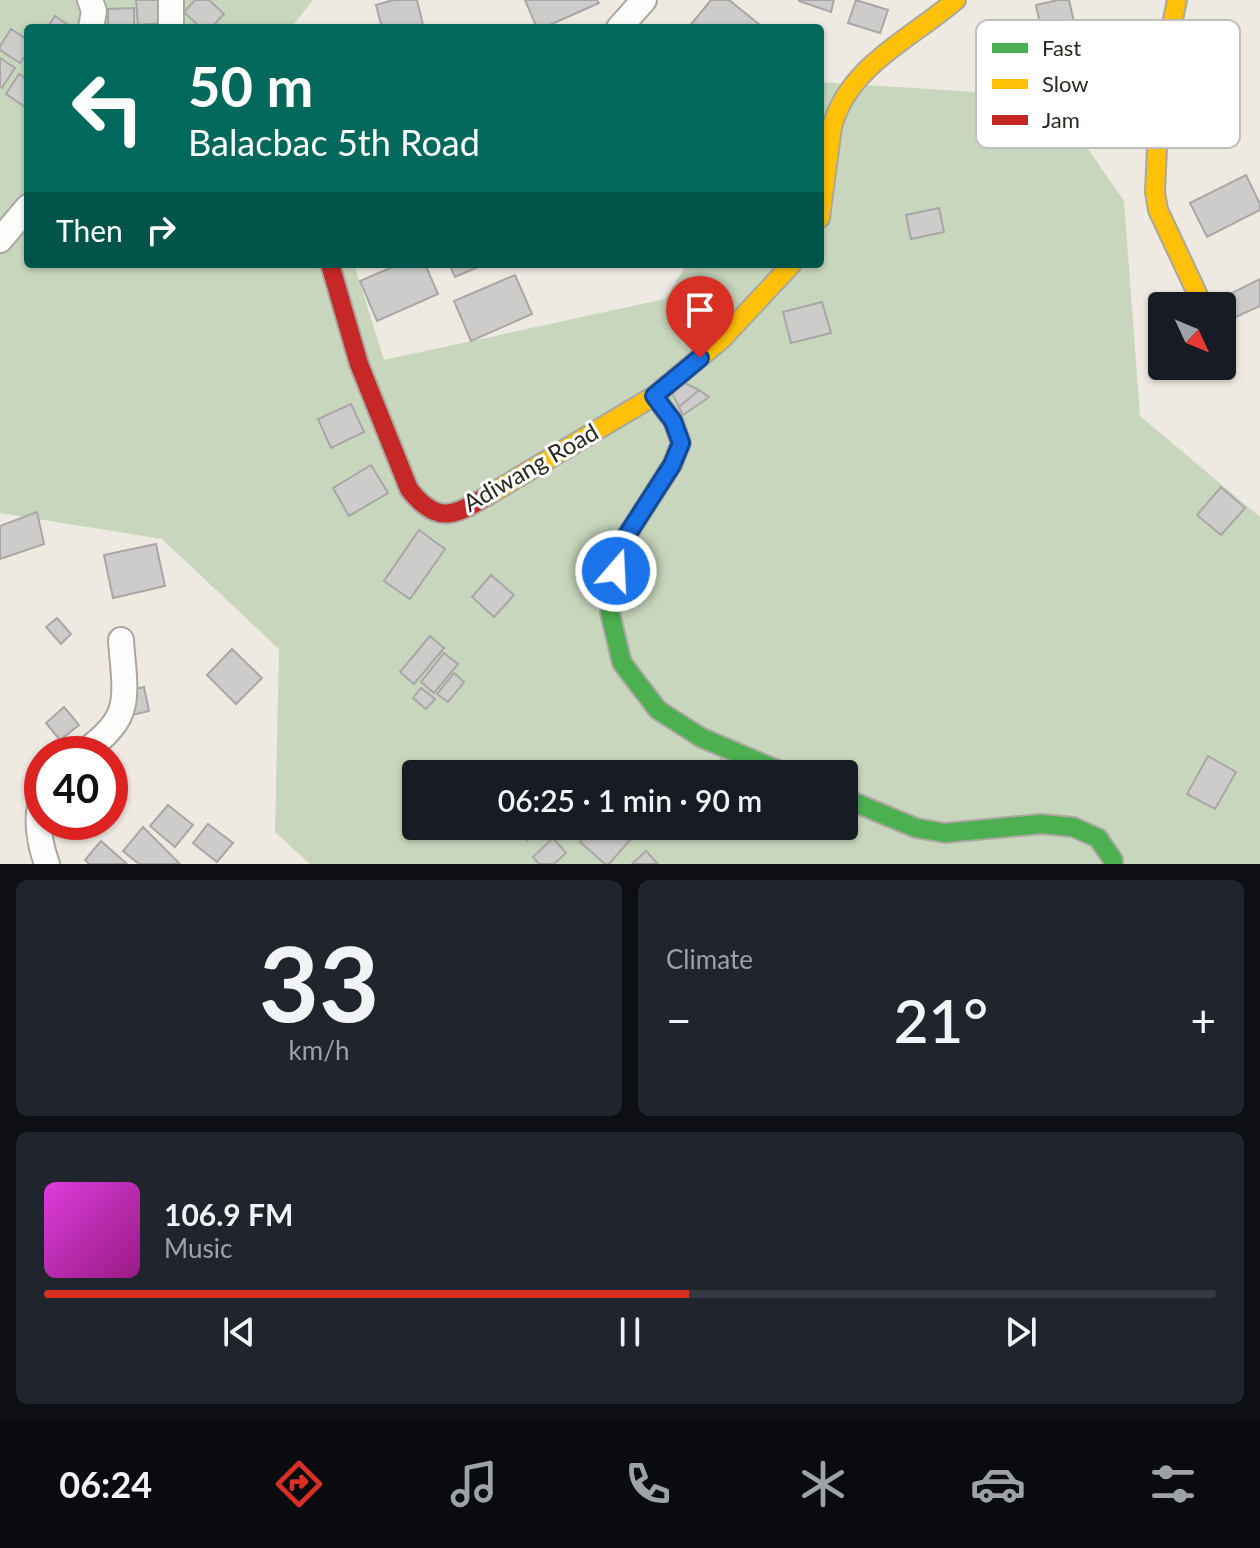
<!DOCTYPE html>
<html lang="en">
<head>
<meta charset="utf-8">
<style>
  body { margin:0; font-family:Lato,sans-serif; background:#20242c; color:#f1f3f6; height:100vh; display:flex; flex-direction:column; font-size:30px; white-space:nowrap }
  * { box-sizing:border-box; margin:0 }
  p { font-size:26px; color:#9ea1a6 }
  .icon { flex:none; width:44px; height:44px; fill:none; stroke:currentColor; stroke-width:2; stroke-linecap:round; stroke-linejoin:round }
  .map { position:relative; height:864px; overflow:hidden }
  .panel { display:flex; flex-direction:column; gap:16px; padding:16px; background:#0d0f14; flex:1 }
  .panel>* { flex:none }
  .guide { position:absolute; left:24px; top:24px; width:800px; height:244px; border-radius:8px; box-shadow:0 2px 6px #0004; background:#00695c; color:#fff; overflow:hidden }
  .needle { width:52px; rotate:134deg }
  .tools { position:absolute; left:1148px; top:292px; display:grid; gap:16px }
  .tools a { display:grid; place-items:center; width:88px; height:88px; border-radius:8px; background:#171b24; box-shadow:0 2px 6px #0004; font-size:40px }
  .speed { position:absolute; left:24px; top:736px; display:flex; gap:16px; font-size:40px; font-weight:700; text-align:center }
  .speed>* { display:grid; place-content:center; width:104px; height:104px; border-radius:50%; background:#171b24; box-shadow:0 2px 6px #0004; line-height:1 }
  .speed .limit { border:12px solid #d22; background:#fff; color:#111 }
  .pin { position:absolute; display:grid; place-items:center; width:68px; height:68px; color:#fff; margin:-82px -34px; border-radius:50% 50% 50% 0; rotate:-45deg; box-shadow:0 0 8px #0007 }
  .pin .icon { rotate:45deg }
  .me { position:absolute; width:88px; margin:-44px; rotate:19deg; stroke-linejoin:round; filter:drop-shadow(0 0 6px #0008) }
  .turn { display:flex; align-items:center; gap:28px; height:168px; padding:0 32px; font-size:36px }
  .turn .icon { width:104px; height:104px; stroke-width:2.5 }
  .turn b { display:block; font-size:56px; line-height:68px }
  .then { display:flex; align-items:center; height:76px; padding:0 32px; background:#0003; gap:16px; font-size:30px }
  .big { font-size:60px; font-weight:600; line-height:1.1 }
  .panel .card { flex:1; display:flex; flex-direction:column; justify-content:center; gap:12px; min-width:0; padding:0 28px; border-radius:12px; background:#20242c }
  .panel .dial { align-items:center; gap:0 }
  .dial b { font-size:104px; line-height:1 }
  .song { display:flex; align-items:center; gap:24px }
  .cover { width:96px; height:96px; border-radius:12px; background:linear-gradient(135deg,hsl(300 70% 55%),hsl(310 70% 35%)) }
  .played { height:8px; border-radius:4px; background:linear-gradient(90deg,#d93025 55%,#363941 55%) }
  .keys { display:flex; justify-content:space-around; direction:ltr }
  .heat { display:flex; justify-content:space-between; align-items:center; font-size:44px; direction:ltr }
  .panel .tiles { flex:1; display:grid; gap:16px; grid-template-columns:1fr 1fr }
  .card:last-child { grid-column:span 2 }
  .trip { position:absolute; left:402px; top:760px; width:456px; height:80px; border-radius:8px; background:#171b24; box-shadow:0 2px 6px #0004; font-weight:600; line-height:80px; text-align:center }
  .tabs { display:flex; height:128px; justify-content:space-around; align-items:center; background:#090b0e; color:#9ea1a6 }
  .tabs .icon { width:56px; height:56px }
  .tabs .current { color:#d93025 }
  .tabs b { font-size:36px; color:#f1f3f6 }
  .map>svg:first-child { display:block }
  .green { fill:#c8d6bd; fill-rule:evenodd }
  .building { fill:#cecccb; stroke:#a9a6a6; stroke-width:2 }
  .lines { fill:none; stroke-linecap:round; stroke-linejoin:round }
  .street-casing { stroke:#aaa7a0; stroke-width:28 }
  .fast-casing { stroke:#aaa7a0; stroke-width:22 }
  .slow-casing { stroke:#aaa7a0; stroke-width:22 }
  .jam-casing { stroke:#aaa7a0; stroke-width:22 }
  .street { stroke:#fcfcfa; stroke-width:24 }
  .fast { stroke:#4caf50; stroke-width:18 }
  .slow { stroke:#ffc107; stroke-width:18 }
  .jam { stroke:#c62828; stroke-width:18 }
  .route-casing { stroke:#114b97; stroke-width:20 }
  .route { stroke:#1a73e8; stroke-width:14 }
  .labels { text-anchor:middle; stroke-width:6; stroke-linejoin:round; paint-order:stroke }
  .street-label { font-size:24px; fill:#2c2922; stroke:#fff }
  .key { fill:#fff; stroke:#c0bfbd; stroke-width:2 }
  .key-label { font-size:22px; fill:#2c2922 }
</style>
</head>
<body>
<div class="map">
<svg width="1260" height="864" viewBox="0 0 1260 864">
  <rect width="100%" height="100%" fill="#eeeae1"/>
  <path class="green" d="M0,0h313l-22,28h-263v236h326l30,96 281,-61 22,-35h133v-182l232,15 72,104 16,215 120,101v347h-950l-35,-32 4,-183 -117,-110 -162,-26zM416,774h428v52h-428z"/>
  <path class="building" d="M136,0h29l1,23 -28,2z
    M195,0h14l15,14 -13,14h-10l-17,-16z
    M393,0h24l6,25 -10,3h-31l-6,-23z
    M525,0h72l2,3 -56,25h-6z
    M711,0h18l31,25 -2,3h-70z
    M799,0h35l-3,12 -32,-11z
    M856,0l32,10 -8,23 -32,-10z
    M1058,0h11l5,22 -33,7 -5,-24z
    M134,8v20h-26v-19z
    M55,16l18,12h-26z
    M11,29l17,11v12l-8,11 -20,-13v-4z
    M0,58l15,10 -13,20 -2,-2z
    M19,74l9,6v29l-22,-15z
    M1246,175l14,29v6l-53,27 -17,-34z
    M939,208l5,24 -33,7 -5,-24z
    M399,264h26l13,30 -61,27 -17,-40z
    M449,264h36l-30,13z
    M515,275l17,39 -61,27 -17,-40z
    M1260,279v27l-24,11 -10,-21z
    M822,302l9,31 -40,10 -8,-31z
    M1162,339v27l-10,-22z
    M685,383l14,7 -20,17 -7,-14z
    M699,390l10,7 -26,18 -4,-8z
    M351,404l13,28 -33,16 -13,-29z
    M371,465l17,28 -39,23 -16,-28z
    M1221,487l24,21 -24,27 -24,-20z
    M37,512l7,32 -44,15v-33z
    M419,530l26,19 -35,50 -26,-18z
    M156,544l9,42 -52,12 -9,-43z
    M491,575l23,20 -20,22 -22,-20z
    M57,618l14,16 -10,10 -15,-17z
    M430,636l14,12 -30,36 -14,-12z
    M232,649l30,29 -26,26 -29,-29z
    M444,653l14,11 -24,29 -13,-11z
    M454,673l10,9 -16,20 -11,-8z
    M144,687l5,24 -17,4 -5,-24z
    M421,688l14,11 -9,10 -13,-11z
    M64,707l15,18 -19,15 -14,-17z
    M723,756l28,18 -37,-1z
    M1208,756l28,16 -21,37 -28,-15z
    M168,805l25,20 -18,22 -25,-21z
    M208,824l25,19 -16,19 -24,-19z
    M514,826h29l-16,14z
    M594,826h36l7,6 -28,32h-4l-25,-22z
    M143,827l37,37h-41l-16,-13z
    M553,838l13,15 -12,11h-15l-6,-7z
    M101,841l26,23h-38l-4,-4z
    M646,851l12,13h-26z"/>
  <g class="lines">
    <defs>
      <path id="street" d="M90,0l4,11 -3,17
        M171,0v28
        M619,28l25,-28
        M0,240l28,-33
        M82,754c14,-11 33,-25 39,-43 7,-19 1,-50 0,-71
        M42,799c-7,20 -2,46 5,65"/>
      <path id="fast" d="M654,396l19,25 8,22 -9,22 -54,84 -8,64 12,50 36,47 44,28 85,36
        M844,798l72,30 29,5 96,-9 32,3 25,11 15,22v4"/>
      <path id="slow" d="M1177,0l-17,82 -5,110 3,18 45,96
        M820,218l12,-91c16,-61 80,-89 124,-127
        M487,496l167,-100 68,-57 70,-75"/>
      <path id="jam" d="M330,264l29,100 50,125c27,35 44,28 78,7"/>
    </defs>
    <use href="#street" class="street-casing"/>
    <use href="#fast" class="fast-casing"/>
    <use href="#slow" class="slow-casing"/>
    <use href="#jam" class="jam-casing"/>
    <use href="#street" class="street"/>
    <use href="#fast" class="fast"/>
    <use href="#slow" class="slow"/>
    <use href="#jam" class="jam"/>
  </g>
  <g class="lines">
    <defs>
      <path id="route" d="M616,571l2,-22 54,-84 9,-22 -8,-22 -19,-25 46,-38"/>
    </defs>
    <use href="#route" class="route-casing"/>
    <use href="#route" class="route"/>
  </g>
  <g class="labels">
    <g class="street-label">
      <text transform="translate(531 468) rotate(-30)" y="8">Adiwang Road</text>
    </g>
  </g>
  <rect x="976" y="20" width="264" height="128" rx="12" class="key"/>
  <rect x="992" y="43" width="36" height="10" fill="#4caf50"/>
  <rect x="992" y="79" width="36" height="10" fill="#ffc107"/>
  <rect x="992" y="115" width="36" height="10" fill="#c62828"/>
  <g class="key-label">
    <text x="1042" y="56">Fast</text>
    <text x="1042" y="92">Slow</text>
    <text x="1042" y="128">Jam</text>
  </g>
</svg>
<div class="tools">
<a><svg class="needle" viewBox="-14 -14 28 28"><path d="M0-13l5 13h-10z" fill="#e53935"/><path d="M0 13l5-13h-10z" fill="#9ea1a6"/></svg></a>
</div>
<div class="speed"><div class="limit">40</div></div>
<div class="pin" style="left:700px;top:358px;background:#d93025"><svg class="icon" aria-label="arrive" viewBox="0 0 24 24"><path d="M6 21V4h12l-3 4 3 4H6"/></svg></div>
<svg class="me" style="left:616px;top:571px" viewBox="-20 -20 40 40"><circle r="17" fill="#1a73e8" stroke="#fff" stroke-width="3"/><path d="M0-11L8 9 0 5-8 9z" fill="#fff"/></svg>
<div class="trip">06:25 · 1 min · 90 m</div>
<div class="guide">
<div class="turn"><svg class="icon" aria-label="left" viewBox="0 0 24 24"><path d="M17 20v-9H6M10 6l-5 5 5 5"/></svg><div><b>50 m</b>Balacbac 5th Road</div></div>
<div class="then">Then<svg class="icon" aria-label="right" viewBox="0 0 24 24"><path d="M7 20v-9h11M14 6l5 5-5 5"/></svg></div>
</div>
</div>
<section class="panel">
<div class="tiles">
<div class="card dial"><b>33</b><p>km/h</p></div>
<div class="card"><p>Climate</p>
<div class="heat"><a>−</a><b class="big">21°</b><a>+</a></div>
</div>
<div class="card">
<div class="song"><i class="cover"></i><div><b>106.9 FM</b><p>Music</p></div></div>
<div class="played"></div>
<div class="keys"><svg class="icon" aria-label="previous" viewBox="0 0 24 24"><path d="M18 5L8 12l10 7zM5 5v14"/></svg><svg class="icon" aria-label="pause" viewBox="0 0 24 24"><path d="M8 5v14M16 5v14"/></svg><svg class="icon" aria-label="next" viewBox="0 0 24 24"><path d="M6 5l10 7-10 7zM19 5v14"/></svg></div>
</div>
</div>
</section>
<nav class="tabs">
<b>06:24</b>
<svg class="icon current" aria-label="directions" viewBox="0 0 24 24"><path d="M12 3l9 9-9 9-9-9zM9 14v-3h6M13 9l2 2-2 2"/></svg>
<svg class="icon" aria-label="music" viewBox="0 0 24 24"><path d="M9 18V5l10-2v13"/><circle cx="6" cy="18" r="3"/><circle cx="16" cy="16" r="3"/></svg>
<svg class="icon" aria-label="phone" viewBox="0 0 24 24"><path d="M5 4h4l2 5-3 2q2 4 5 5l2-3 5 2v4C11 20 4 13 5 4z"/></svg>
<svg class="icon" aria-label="climate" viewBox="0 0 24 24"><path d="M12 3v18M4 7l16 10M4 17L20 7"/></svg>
<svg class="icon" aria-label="car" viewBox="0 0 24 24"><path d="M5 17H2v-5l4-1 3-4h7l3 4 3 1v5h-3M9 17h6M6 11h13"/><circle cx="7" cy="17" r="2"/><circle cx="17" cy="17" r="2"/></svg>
<svg class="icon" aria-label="filters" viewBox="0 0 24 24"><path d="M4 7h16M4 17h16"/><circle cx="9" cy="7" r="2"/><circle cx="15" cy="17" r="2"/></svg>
</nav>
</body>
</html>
